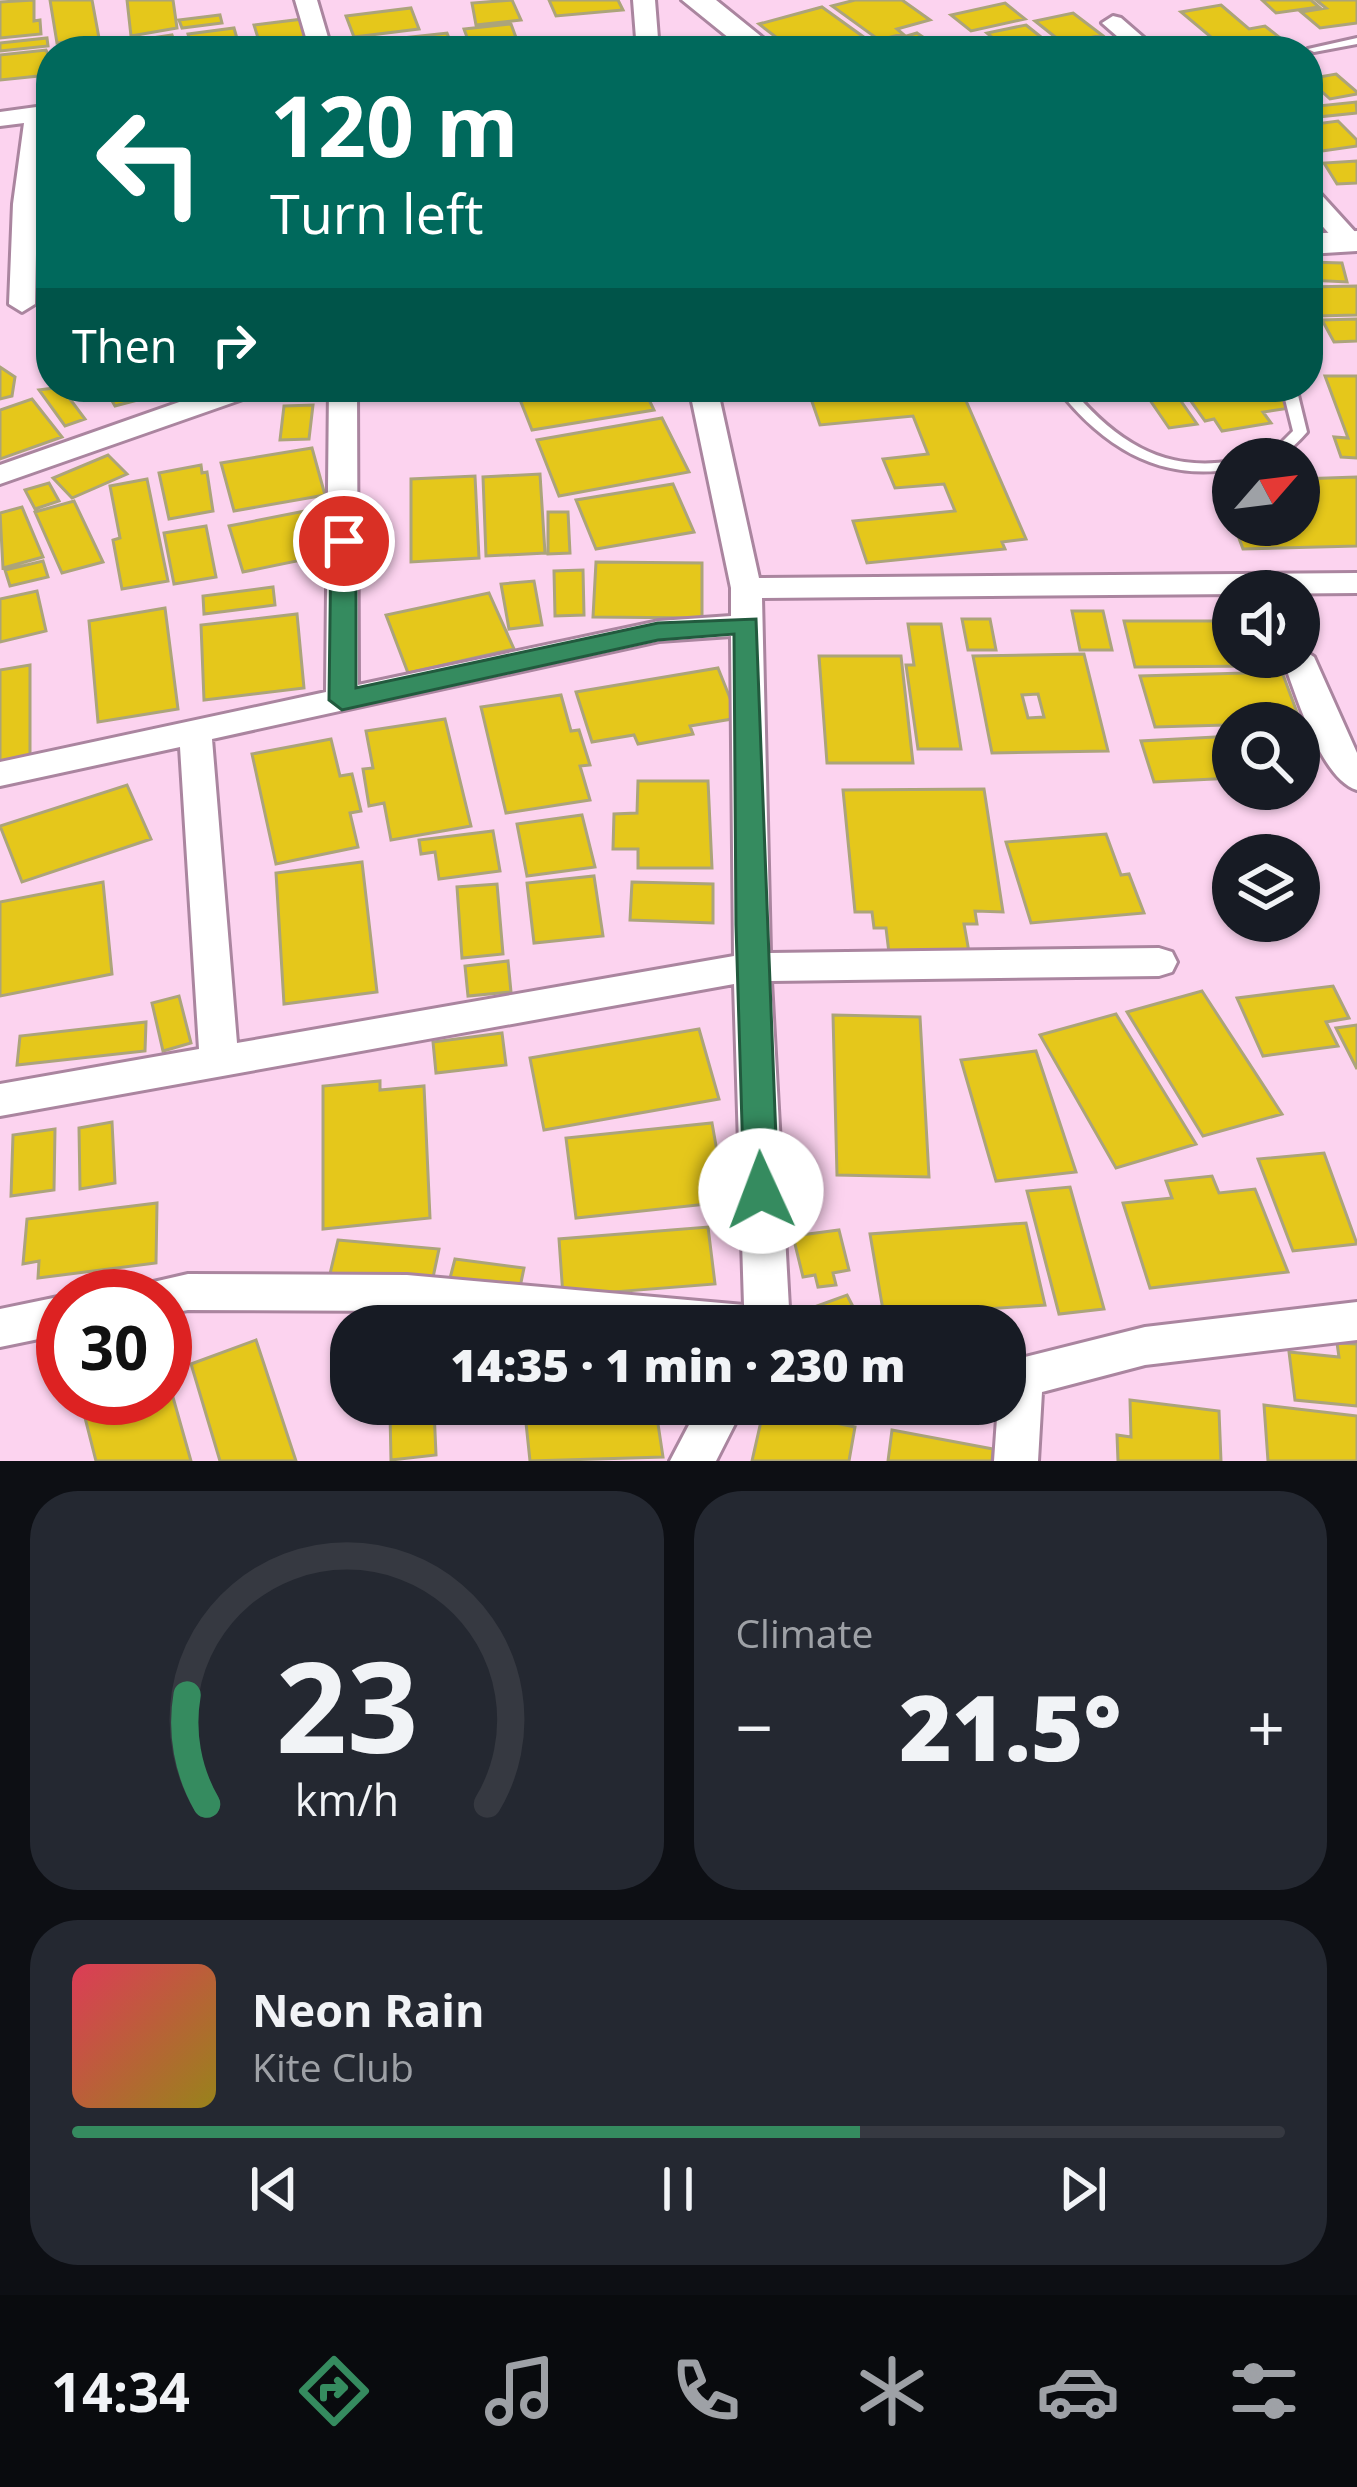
<!DOCTYPE html>
<html lang="en">
<head>
<meta charset="utf-8">
<style>
  body { margin:0; font-family:"Open Sans",sans-serif; background:#242831; color:#f1f3f6; height:100vh; display:flex; flex-direction:column; font-size:45px; white-space:nowrap }
  * { box-sizing:border-box; margin:0 }
  p { font-size:39px; color:#9ea1a6 }
  .icon { flex:none; width:66px; height:66px; fill:none; stroke:currentColor; stroke-width:2; stroke-linecap:round; stroke-linejoin:round }
  .map { position:relative; height:1461px; overflow:hidden }
  .drawer { display:flex; flex-direction:column; gap:30px; padding:30px; background:#0d0f14; flex:1 }
  .drawer>* { flex:none }
  .top-card { position:absolute; left:36px; top:36px; width:1287px; height:366px; border-radius:48px; box-shadow:0 3px 9px #0004; background:#00695c; color:#fff; overflow:hidden }
  .needle { width:78px; rotate:62deg }
  .fabs { position:absolute; left:1212px; top:438px; display:grid; gap:24px }
  .fabs a { display:grid; place-items:center; width:108px; height:108px; border-radius:50%; background:#171b24; box-shadow:0 3px 9px #0004; font-size:60px }
  .speed { position:absolute; left:36px; top:1269px; display:flex; gap:24px; font-size:60px; font-weight:700; text-align:center }
  .speed>* { display:grid; place-content:center; width:156px; height:156px; border-radius:50%; background:#171b24; box-shadow:0 3px 9px #0004; line-height:1 }
  .speed .limit { border:18px solid #d22; background:#fff; color:#111 }
  .pin { position:absolute; display:grid; place-items:center; width:102px; height:102px; color:#fff; margin:-51px; border:6px solid #fff; border-radius:50%; box-shadow:0 3px 12px #0007 }
  .me { position:absolute; width:132px; margin:-66px; rotate:358deg; stroke-linejoin:round; filter:drop-shadow(0 0 9px #0008) }
  .turn { display:flex; align-items:center; gap:42px; height:252px; padding:0 36px; font-size:54px }
  .turn .icon { width:156px; height:156px; stroke-width:2.5 }
  .turn b { display:block; font-size:84px; line-height:102px }
  .then { display:flex; align-items:center; height:114px; padding:0 36px; background:#0003; gap:24px; font-size:45px }
  .big { font-size:90px; font-weight:800; line-height:1.1 }
  .drawer .tile { flex:1; display:flex; flex-direction:column; justify-content:center; gap:18px; min-width:0; padding:0 42px; border-radius:48px; background:#242831 }
  .drawer .dial { align-items:center; gap:0 }
  .dial svg { height:312px; overflow:visible; fill:none; stroke:#363941; stroke-width:7; stroke-linecap:round; text-anchor:middle }
  .dial text { fill:#f1f3f6; stroke:none }
  .song { display:flex; align-items:center; gap:36px }
  .cover { width:144px; height:144px; border-radius:18px; background:linear-gradient(135deg,hsl(350 70% 55%),hsl(50 70% 35%)) }
  .played { height:12px; border-radius:6px; background:linear-gradient(90deg,#358b5f 65%,#363941 65%) }
  .keys { display:flex; justify-content:space-around; direction:ltr }
  .heat { display:flex; justify-content:space-between; align-items:center; font-size:66px; direction:ltr }
  .drawer .tiles { flex:1; display:grid; gap:30px; grid-template-columns:1fr 1fr }
  .tile:last-child { grid-column:span 2 }
  .trip { position:absolute; left:330px; top:1305px; width:696px; height:120px; border-radius:48px; background:#171b24; box-shadow:0 3px 9px #0004; font-weight:800; line-height:120px; text-align:center }
  .tab-bar { display:flex; height:192px; justify-content:space-around; align-items:center; background:#090b0e; color:#9ea1a6 }
  .tab-bar .icon { width:84px; height:84px }
  .tab-bar .active { color:#358b5f }
  .tab-bar b { font-size:54px; color:#f1f3f6 }
  .map>svg:first-child { display:block }
  .building { fill:#e5c71b; stroke:#aca47a; stroke-width:3; fill-rule:evenodd }
  .lines { fill:none; stroke-linecap:round; stroke-linejoin:round }
  .lane-casing { stroke:#aa859f; stroke-width:6 }
  .street-casing { stroke:#aa859f; stroke-width:6 }
  .secondary-casing { stroke:#aa859f; stroke-width:6 }
  .lane { fill:#fff; fill-rule:evenodd }
  .street { fill:#fff; fill-rule:evenodd }
  .secondary { fill:#fff; fill-rule:evenodd }
  .route { fill:#358b5f; stroke:#225a3e; stroke-width:3 }
</style>
</head>
<body>
<div class="map">
<svg width="1357" height="1461" viewBox="0 0 1357 1461">
  <rect width="100%" height="100%" fill="#fcd3ef"/>
  <path class="building" d="M34,0v21l6,-1 1,14 -41,4v-36z
    M50,0h42l7,38 -42,5z
    M127,0h46l4,28 -46,8z
    M512,0l9,20 -45,5 -4,-22z
    M549,0h69l5,10 -67,6z
    M855,0h47l28,20 -33,9 6,5 -24,6 -47,-34z
    M1262,0h49l8,7 -43,6z
    M1316,0h41v23l-37,5 -19,-16 25,-4z
    M1005,3l20,16 -54,12 -20,-16z
    M1221,5l28,24 16,-3 14,11 -61,6 -37,-31z
    M822,7l43,31 -47,13h-24l-35,-27z
    M411,8l8,21 -65,8 -8,-21z
    M1073,13l29,22 -38,9 -29,-23z
    M220,15l2,8 -40,5 -3,-8z
    M303,19l10,32h-51l-8,-26z
    M511,24l10,27h-49l-8,-22z
    M1026,25l30,24 -48,2 -21,-18z
    M234,28l4,14 -46,6 -4,-14z
    M447,33l7,18h-86l-3,-9z
    M917,33l13,9 -31,9h-43z
    M172,35l5,14 -48,2 -3,-9z
    M47,38l1,8 -48,5v-8z
    M627,42l4,9h-63l-1,-4z
    M46,50l5,11 -3,14 -48,5v-25z
    M1336,74l21,18v2l-27,5 -22,-20z
    M1356,102l1,11 -49,5v-11z
    M1338,121l19,19v6l-49,7v-28z
    M1357,161v22l-20,1 -13,-21z
    M1308,262l34,1 5,19 -39,-2z
    M1357,286v29l-41,1 -8,-29z
    M1357,319v22l-23,1 -12,-22z
    M0,367l15,10 -3,19 -12,3z
    M1325,376h32v82l-16,-1 -7,-20 14,1z
    M61,387l24,32 -20,7 -26,-36z
    M104,387h83l-72,19z
    M515,387h128l11,23 -122,20z
    M846,387h114l66,152 -24,3 3,7 -138,14 -14,-42 102,-10 -11,-27 -49,4 -12,-29 45,-5 -15,-38 -93,9 -12,-35z
    M1141,387h30l26,37 -28,4z
    M1181,387h93l16,21 -27,4 8,11 -49,8 -8,-12 -9,2z
    M32,399l30,38 -62,22v-49z
    M313,405l-4,34 -29,1 4,-34z
    M662,418l27,54 -130,24 -22,-56z
    M312,448l13,47 -91,16 -13,-48z
    M108,455l19,19 -55,24 -19,-20z
    M201,465l1,8 5,-1 6,39 -44,8 -10,-46z
    M540,474l5,79 -59,3 -3,-79z
    M475,476l4,82 -68,4v-83z
    M1357,477v69l-114,3 -9,-24h65v-46z
    M147,479l21,102 -46,8 -9,-49 7,-2 -10,-52z
    M1217,481h16v42z
    M49,483l10,18 -24,8 -10,-19z
    M673,484l21,48 -98,17 -20,-49z
    M74,501l29,61 -41,11 -27,-61z
    M22,507l21,50 -40,11 -3,-55z
    M320,508l16,45 -93,19 -14,-46z
    M548,512h20l2,41 -22,1z
    M206,526l10,51 -42,7 -10,-51z
    M43,561l5,16 -38,9 -5,-16z
    M596,562l106,1v55l-109,-1z
    M583,570l1,45 -29,1 -1,-45z
    M534,581l8,44 -33,4 -8,-45z
    M273,587l2,18 -71,9 -1,-18z
    M37,591l9,40 -46,11v-43z
    M489,593l25,56 -106,24 -22,-58z
    M165,608l13,101 -80,13 -9,-101z
    M1072,611h31l9,39h-32z
    M297,614l7,74 -100,12 -3,-75z
    M962,619h28l6,31h-28z
    M1124,621h109v36h27l2,9 -127,1z
    M908,624h33l20,125h-43l-12,-84h8z
    M1084,654l24,97 -116,2 -19,-97zM1038,694l6,23 -16,1 -6,-23z
    M819,656h82l12,107h-86z
    M30,665v96l-30,5v-96z
    M718,668l20,50 -48,8 3,8 -55,10 -4,-9 -42,7 -16,-50z
    M1282,672l19,51 -146,4 -15,-51z
    M561,695l10,36 8,-1 11,35 -10,1 10,34 -84,13 -25,-106z
    M445,719l26,107 -80,14 -7,-37 -15,3 -6,-37 10,-1 -7,-37z
    M1233,736v42l-79,4 -13,-41z
    M331,739l9,37 12,-2 9,37 -11,2 8,34 -82,17 -24,-110z
    M638,781h70l4,87h-74v-19h-25l1,-35 23,-1z
    M127,785l24,54 -129,43 -22,-56z
    M984,789l19,123 -28,-1 2,13h-13l5,28 -80,1 -3,-25h-12l-2,-16h-17l-12,-122z
    M582,815l13,52 -68,9 -10,-52z
    M493,831l7,40 -61,8 -4,-27 -14,2 -2,-14z
    M1106,834l15,41 8,-1 15,39 -113,10 -25,-81z
    M362,862l15,130 -93,12 -8,-131z
    M594,876l9,60 -69,7 -7,-60z
    M103,882l9,92 -112,22v-94z
    M632,882l81,2v39l-83,-3z
    M497,884l6,70 -41,4 -5,-71z
    M508,961l3,31 -43,4 -3,-30z
    M1333,986l16,32 -23,4 12,24 -75,10 -26,-58z
    M1202,991l80,123 -79,22 -76,-124z
    M179,996l12,47 -28,8 -11,-48z
    M1116,1014l80,130 -80,24 -76,-133z
    M833,1015l87,2 9,160 -92,-2z
    M146,1022l-1,29 -128,14 3,-29z
    M1357,1025v44l-21,-41z
    M699,1029l20,70 -175,31 -14,-72z
    M502,1033l4,32 -70,8 -3,-31z
    M1036,1051l40,121 -80,9 -35,-121z
    M380,1081v9l44,-4 6,132 -107,11v-143z
    M112,1122l3,61 -35,6 -1,-61z
    M712,1123l14,79 -150,16 -10,-80z
    M55,1129l-1,61 -43,6 2,-61z
    M1324,1153l33,91 -64,7 -35,-92z
    M1212,1176l7,17 36,-4 33,83 -138,16 -27,-85 49,-5 -6,-17z
    M1070,1187l34,122 -45,5 -32,-123z
    M157,1203l-1,60 -118,15 1,-17 -16,3 4,-45z
    M1026,1223l19,82 -161,11 -14,-82z
    M708,1227l7,57 -152,12 -4,-57z
    M839,1230l10,40 -16,3 3,12 -18,2 -3,-12 -12,2 -10,-41z
    M338,1240l101,9 -8,38 -102,-9z
    M455,1259l69,9 -5,24 -70,-10z
    M847,1295l16,31h-52l-8,-15z
    M256,1340l40,121h-76l-29,-97z
    M1337,1343l20,1v62l-62,-6 -6,-48 50,5z
    M165,1369l26,92h-95l-16,-63h85z
    M1130,1400l89,11 2,50h-103l-1,-26 14,2z
    M524,1404h131l8,53 -133,4z
    M1264,1405l93,11v45h-89z
    M764,1408l91,19 -6,34h-97z
    M434,1409l2,46 -45,5 -1,-47z
    M892,1430l101,19 -1,12h-104z"/>
  <g class="lines">
    <defs>
      <path id="lane" d="M1357,38v6l-43,8 -6,-3z
        M1056,387h14c44,53 92,86 163,74v8c-76,13 -132,-24 -177,-82z
        M1282,387h14l11,45c-21,24 -29,27 -61,27l2,-3 28,-8 17,-17z"/>
      <path id="street" d="M295,0h22l15,51h-22z
        M633,0h22l4,51h-22z
        M1113,16l8,2 38,33h-25l-32,-28z
        M51,105l-14,99 -2,100 -13,8 -13,-8 4,-100 11,-81 -24,3v-14z
        M1308,188l9,2 40,44v14l-16,-1 -33,-37z
        M222,387h42l-4,6 -260,91v-19z
        M329,387h28l1,298 301,-64 72,-5v-28l-42,-201h28l42,191 598,-5v20l-595,5 8,355 389,-5 13,4 5,10 -5,10 -13,4 -388,5 19,345h-226l-157,-15 -219,-1 -23,4v-18h-22l6,-13 39,-9 219,1 337,30 -10,-321 -734,132v-32l199,-35 -19,-302 -180,39v-24l326,-70zM731,636l3,320 -497,87 -25,-304 447,-98z
        M1299,647l15,10 43,96v37c-37,-11 -62,-99 -75,-133h17z
        M63,1296v38l-63,13v-38z
        M1357,1302v38l-212,25 -103,27 -4,69h-44l4,-57h7v-42l140,-35z
        M700,1404h45l-29,57h-46z"/>
      <path id="secondary" d="M682,0h34l63,51h-34z
        M1357,231v20l-49,3v-20z"/>
    </defs>
    <use href="#lane" class="lane-casing"/>
    <use href="#street" class="street-casing"/>
    <use href="#secondary" class="secondary-casing"/>
    <use href="#lane" class="lane"/>
    <use href="#street" class="street"/>
    <use href="#secondary" class="secondary"/>
  </g>
  <path class="route" d="M344,533l12,8v147l302,-65 98,-4 22,572 -5,10 -12,4 -12,-4 -5,-10 -8,-266 -2,-291 -76,6 -316,70 -13,-10 2,-159z"/>
</svg>
<div class="fabs">
<a><svg class="needle" viewBox="-14 -14 28 28"><path d="M0-13l5 13h-10z" fill="#e53935"/><path d="M0 13l5-13h-10z" fill="#9ea1a6"/></svg></a>
<a><svg class="icon" aria-label="sound" viewBox="0 0 24 24"><path d="M4 9h4l5-4v14l-5-4H4zM17 9q2 3 0 6"/></svg></a>
<a><svg class="icon" aria-label="search" viewBox="0 0 24 24"><circle cx="10" cy="10" r="6"/><path d="M15 15l6 6"/></svg></a>
<a><svg class="icon" aria-label="layers" viewBox="0 0 24 24"><path d="M12 4l9 5-9 5-9-5zM3 14l9 5 9-5"/></svg></a>
</div>
<div class="speed"><div class="limit">30</div></div>
<div class="pin" style="left:344px;top:541px;background:#d93025"><svg class="icon" aria-label="arrive" viewBox="0 0 24 24"><path d="M6 21V4h12l-3 4 3 4H6"/></svg></div>
<svg class="me" style="left:761px;top:1191px" viewBox="-20 -20 40 40"><circle r="19" fill="#fff"/><path d="M0-13L10 11 0 6-10 11z" fill="#358b5f"/></svg>
<div class="trip">14:35 · 1 min · 230 m</div>
<div class="top-card">
<div class="turn"><svg class="icon" aria-label="left" viewBox="0 0 24 24"><path d="M17 20v-9H6M10 6l-5 5 5 5"/></svg><div><b>120 m</b>Turn left</div></div>
<div class="then">Then<svg class="icon" aria-label="right" viewBox="0 0 24 24"><path d="M7 20v-9h11M14 6l5 5-5 5"/></svg></div>
</div>
</div>
<section class="drawer">
<div class="tiles">
<div class="tile dial"><svg viewBox="0 0 100 80">
<path d="M14 69A42 42 0 1 1 86 69"/>
<path d="M14 69A42 42 0 0 1 9 41" stroke="#358b5f"/>
<text x="50" y="56" font-size="32" font-weight="700">23</text>
<text x="50" y="72" font-size="11">km/h</text>
</svg></div>
<div class="tile"><p>Climate</p>
<div class="heat"><a>−</a><b class="big">21.5°</b><a>+</a></div>
</div>
<div class="tile">
<div class="song"><i class="cover"></i><div><b>Neon Rain</b><p>Kite Club</p></div></div>
<div class="played"></div>
<div class="keys"><svg class="icon" aria-label="previous" viewBox="0 0 24 24"><path d="M18 5L8 12l10 7zM5 5v14"/></svg><svg class="icon" aria-label="pause" viewBox="0 0 24 24"><path d="M8 5v14M16 5v14"/></svg><svg class="icon" aria-label="next" viewBox="0 0 24 24"><path d="M6 5l10 7-10 7zM19 5v14"/></svg></div>
</div>
</div>
</section>
<nav class="tab-bar">
<b>14:34</b>
<svg class="icon active" aria-label="directions" viewBox="0 0 24 24"><path d="M12 3l9 9-9 9-9-9zM9 14v-3h6M13 9l2 2-2 2"/></svg>
<svg class="icon" aria-label="music" viewBox="0 0 24 24"><path d="M9 18V5l10-2v13"/><circle cx="6" cy="18" r="3"/><circle cx="16" cy="16" r="3"/></svg>
<svg class="icon" aria-label="phone" viewBox="0 0 24 24"><path d="M5 4h4l2 5-3 2q2 4 5 5l2-3 5 2v4C11 20 4 13 5 4z"/></svg>
<svg class="icon" aria-label="climate" viewBox="0 0 24 24"><path d="M12 3v18M4 7l16 10M4 17L20 7"/></svg>
<svg class="icon" aria-label="car" viewBox="0 0 24 24"><path d="M5 17H2v-5l4-1 3-4h7l3 4 3 1v5h-3M9 17h6M6 11h13"/><circle cx="7" cy="17" r="2"/><circle cx="17" cy="17" r="2"/></svg>
<svg class="icon" aria-label="filters" viewBox="0 0 24 24"><path d="M4 7h16M4 17h16"/><circle cx="9" cy="7" r="2"/><circle cx="15" cy="17" r="2"/></svg>
</nav>
</body>
</html>
